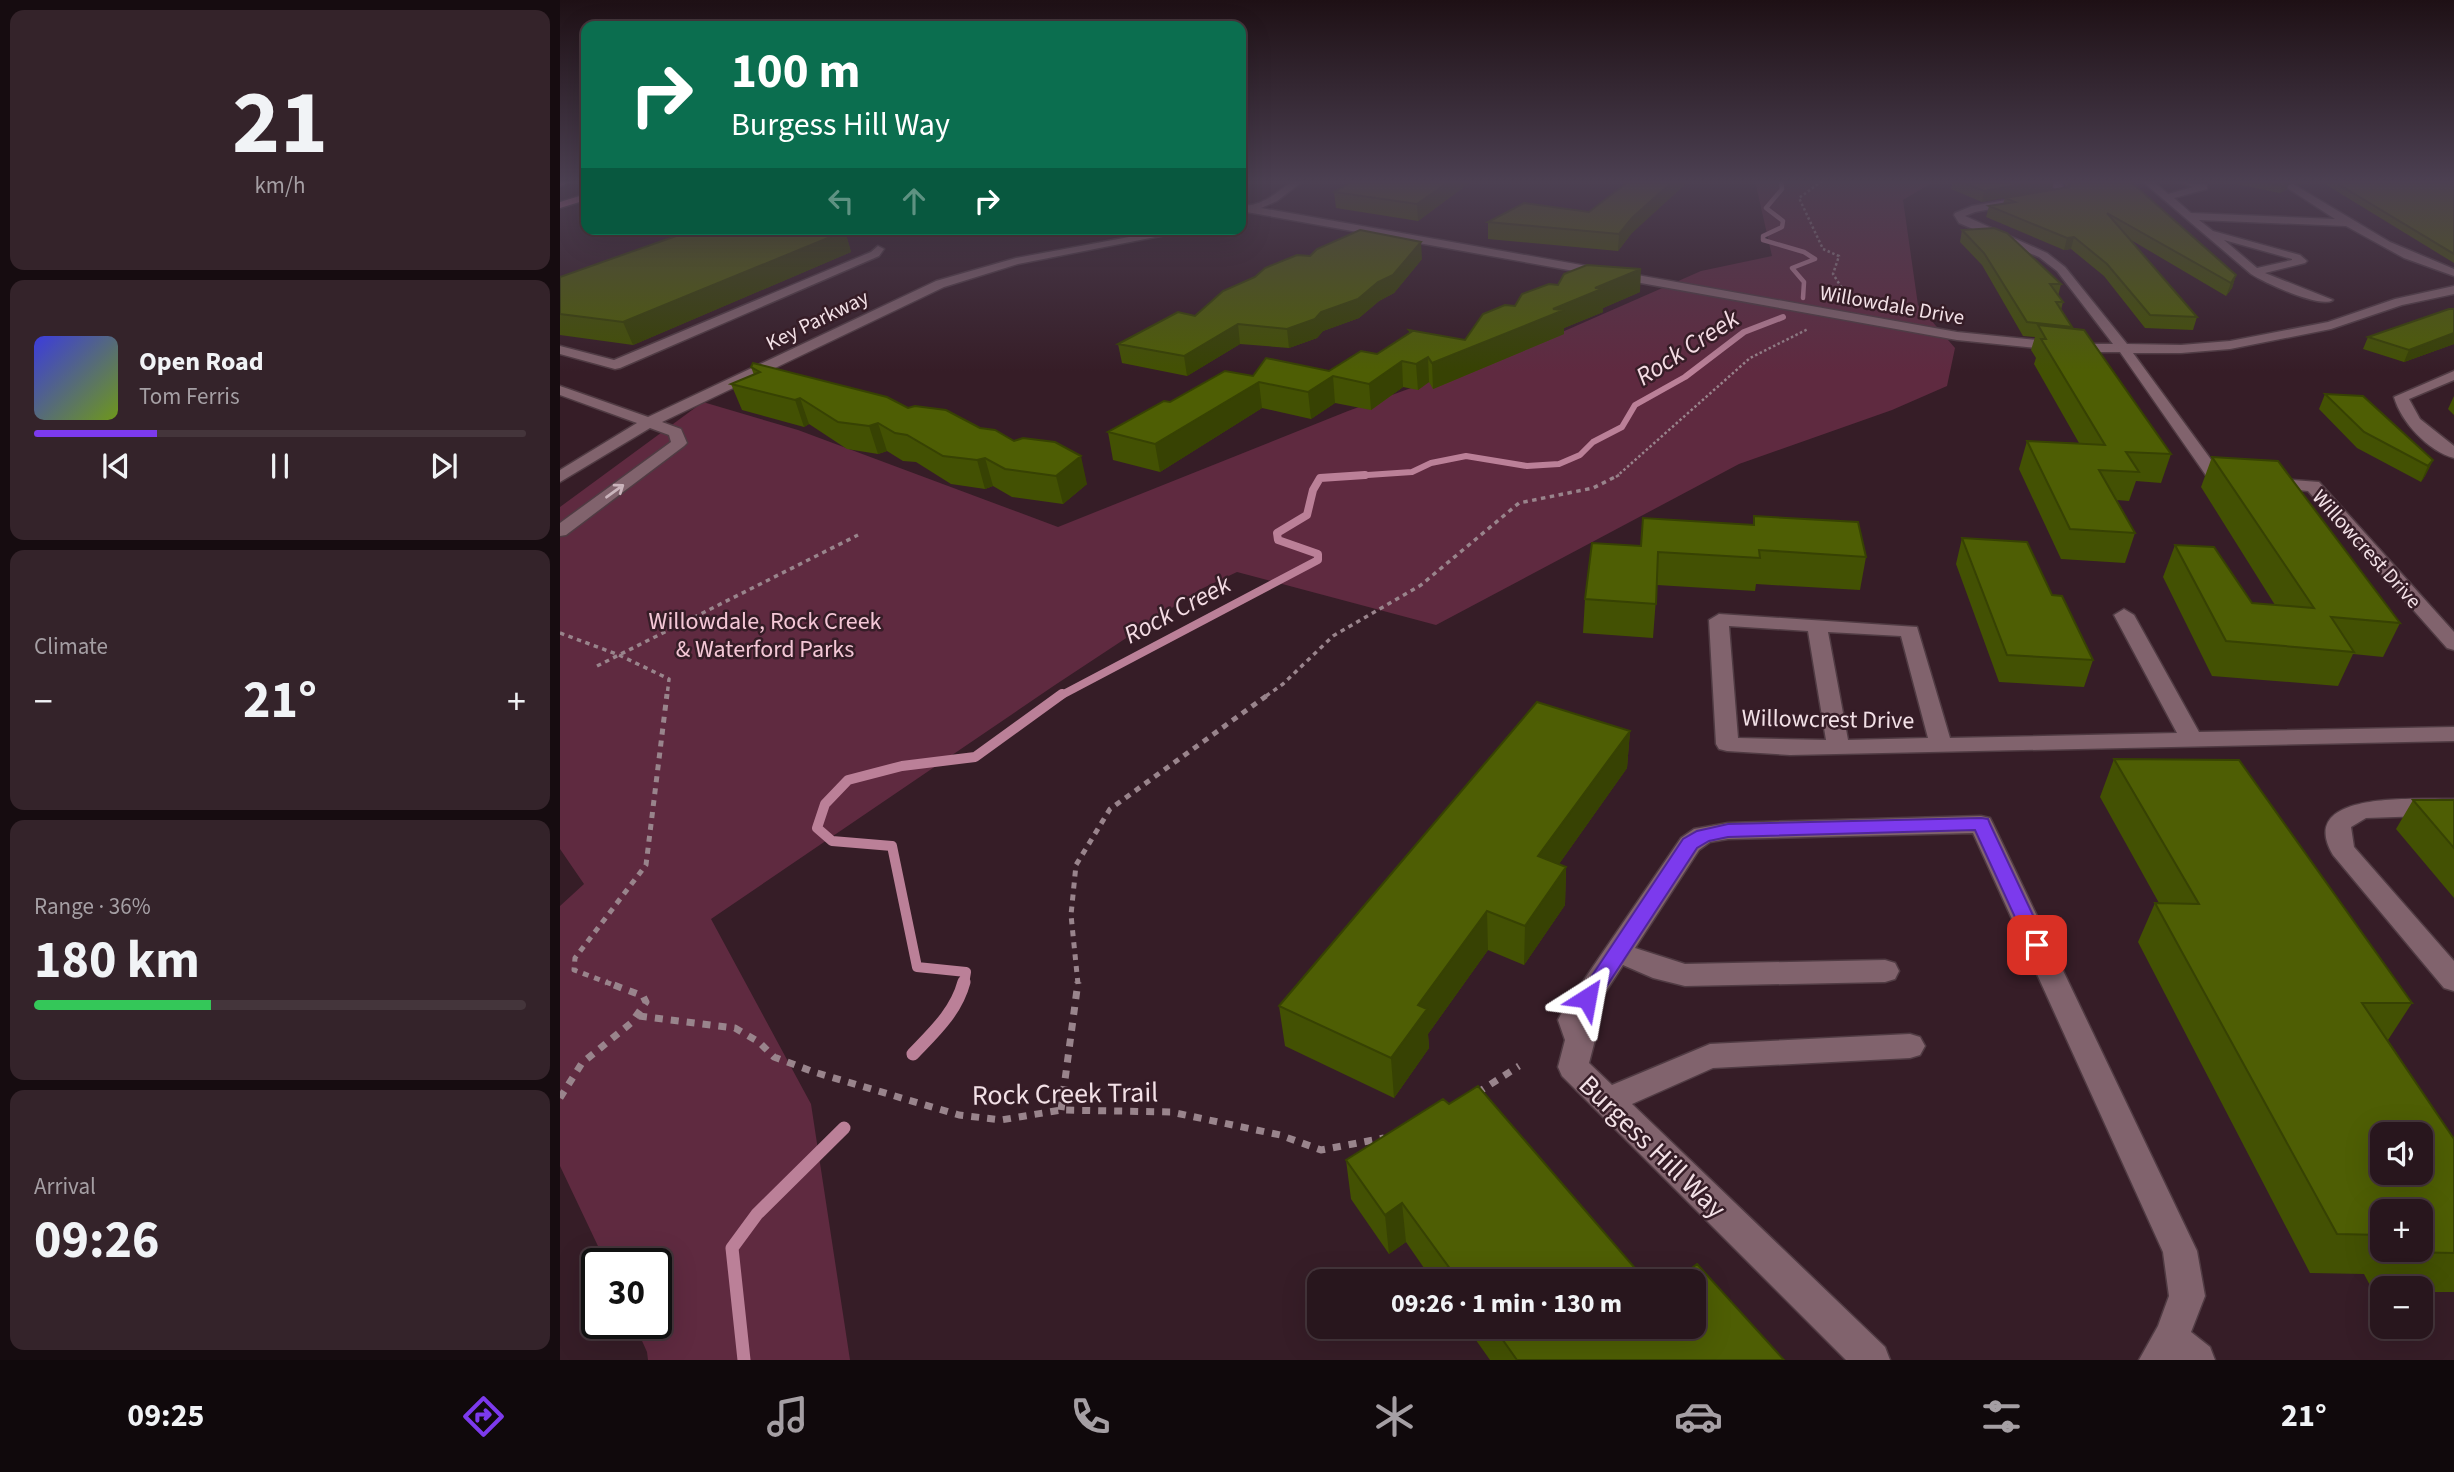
<!DOCTYPE html>
<html lang="en">
<head>
<meta charset="utf-8">
<style>
  body { margin:0; font-family:"Source Sans 3",sans-serif; background:#34232a; color:#f1f3f6; height:100vh; display:flex; flex-direction:column; font-size:26px; white-space:nowrap }
  * { box-sizing:border-box; margin:0 }
  p { font-size:23px; color:#a59fa4 }
  .icon { flex:none; width:38px; height:38px; fill:none; stroke:currentColor; stroke-width:2; stroke-linecap:round; stroke-linejoin:round }
  .map { position:relative; flex:1; overflow:hidden }
  .panel { display:flex; flex-direction:column; gap:10px; padding:10px; background:#160c10; width:560px }
  .panel>* { flex:none }
  .banner { position:absolute; left:21px; top:21px; width:665px; height:214px; border-radius:14px; box-shadow:0 7px 28px #0002,0 0 0 2px #44353b; background:#0b6e4f; color:#fff; overflow:hidden }
  .buttons { position:absolute; left:1810px; top:1122px; display:grid; gap:14px }
  .buttons a { display:grid; place-items:center; width:63px; height:63px; border-radius:14px; background:#28161d; box-shadow:0 7px 28px #0002,0 0 0 2px #44353b; font-size:35px }
  .speed { position:absolute; left:21px; top:1248px; display:flex; gap:14px; font-size:35px; font-weight:700; text-align:center }
  .speed>* { display:grid; place-content:center; width:91px; height:91px; border-radius:50%; background:#28161d; box-shadow:0 7px 28px #0002,0 0 0 2px #44353b; line-height:1 }
  .speed .limit { border:4px solid #111; border-radius:10px; background:#fff; color:#111 }
  .pin { position:absolute; display:grid; place-items:center; width:60px; height:60px; color:#fff; margin:-30px; border-radius:14px; box-shadow:0 4px 10px #0006 }
  .me { position:absolute; width:77px; margin:-38px; rotate:34deg; stroke-linejoin:round; filter:drop-shadow(0 0 5px #0008) }
  .turn { display:flex; align-items:center; gap:24px; height:147px; padding:0 35px; font-size:32px }
  .turn .icon { width:91px; height:91px; stroke-width:2.5 }
  .turn b { display:block; font-size:49px; line-height:60px }
  .lanes { display:flex; align-items:center; height:66px; padding:0 35px; background:#0003; justify-content:center; gap:35px; direction:ltr }
  .lanes .off { opacity:.35 }
  .big { font-size:52px; font-weight:700; line-height:1.1 }
  .panel .card { flex:1; display:flex; flex-direction:column; justify-content:center; gap:10px; min-width:0; padding:0 24px; border-radius:14px; background:#34232a }
  .panel .dial { align-items:center; gap:0 }
  .dial b { font-size:91px; line-height:1 }
  .song { display:flex; align-items:center; gap:21px }
  .cover { width:84px; height:84px; border-radius:10px; background:linear-gradient(135deg,hsl(240 70% 55%),hsl(80 70% 35%)) }
  .played { height:7px; border-radius:4px; background:linear-gradient(90deg,#7c3aed 25%,#44353b 25%) }
  .keys { display:flex; justify-content:space-around; direction:ltr }
  .heat { display:flex; justify-content:space-between; align-items:center; font-size:38px; direction:ltr }
  .charge { height:10px; border-radius:5px; background:linear-gradient(90deg,#34c759 36%,#44353b 0) }
  .trip { position:absolute; left:747px; top:1269px; width:399px; height:70px; border-radius:14px; background:#28161d; box-shadow:0 7px 28px #0002,0 0 0 2px #44353b; font-weight:700; line-height:70px; text-align:center }
  .menu { display:flex; height:112px; justify-content:space-around; align-items:center; background:#10090c; color:#a59fa4 }
  .menu .icon { width:49px; height:49px }
  .menu .active { color:#7c3aed }
  .menu b { font-size:32px; color:#f1f3f6 }
  main { display:flex; flex:1; min-height:0 }
  .map>svg:first-child { display:block }
  .green { fill:#5f2a40 }
  .lines { fill:none; stroke-linecap:round; stroke-linejoin:round }
  .stream-far4 { stroke:#bb8098; stroke-width:4.5 }
  .stream-far3 { stroke:#bb8098; stroke-width:6 }
  .stream-far2 { stroke:#bb8098; stroke-width:8 }
  .stream-far1 { stroke:#bb8098; stroke-width:10 }
  .stream { stroke:#bb8098; stroke-width:13 }
  .minor-casing { stroke:#503b43; stroke-width:3 }
  .major-casing { stroke:#503b43; stroke-width:3 }
  .path-far3 { stroke:#99848c; stroke-width:2.5; stroke-dasharray:2.5 2.5; stroke-linecap:butt }
  .path-far2 { stroke:#99848c; stroke-width:3.5; stroke-dasharray:4.5 4.5; stroke-linecap:butt }
  .path-far1 { stroke:#99848c; stroke-width:5; stroke-dasharray:6 6; stroke-linecap:butt }
  .path { stroke:#99848c; stroke-width:7; stroke-dasharray:8 8; stroke-linecap:butt }
  .minor { fill:#81636d; fill-rule:evenodd }
  .major { fill:#cb7598; fill-rule:evenodd }
  .wall { fill:#435103; fill-rule:evenodd }
  .shaded-wall { fill:#374203 }
  .building { fill:#4e5e04; stroke:#374203; stroke-width:2; fill-rule:evenodd }
  .oneway { stroke:#cab4bc }
  .route { fill:#7c3aed; stroke:#51269a; stroke-width:2 }
  .labels { text-anchor:middle; stroke-width:5; stroke-linejoin:round; paint-order:stroke }
  .far-street-label { font-size:21px; fill:#f2e0e6; stroke:#361d27 }
  .park-label { font-size:24px; fill:#f4c7d6; stroke:#361d27 }
  .street-label { font-size:24px; fill:#f2e0e6; stroke:#361d27 }
  .water-label { font-size:26px; font-style:italic; fill:#f4dce4; stroke:#361d27 }
  .near-street-label { font-size:28px; fill:#f2e0e6; stroke:#361d27 }
</style>
</head>
<body>
<main>
<section class="panel">
<div class="card dial"><b>21</b><p>km/h</p></div>
<div class="card">
<div class="song"><i class="cover"></i><div><b>Open Road</b><p>Tom Ferris</p></div></div>
<div class="played"></div>
<div class="keys"><svg class="icon" aria-label="previous" viewBox="0 0 24 24"><path d="M18 5L8 12l10 7zM5 5v14"/></svg><svg class="icon" aria-label="pause" viewBox="0 0 24 24"><path d="M8 5v14M16 5v14"/></svg><svg class="icon" aria-label="next" viewBox="0 0 24 24"><path d="M6 5l10 7-10 7zM19 5v14"/></svg></div>
</div>
<div class="card"><p>Climate</p>
<div class="heat"><a>−</a><b class="big">21°</b><a>+</a></div>
</div>
<div class="card"><p>Range · 36%</p><b class="big">180 km</b><div class="charge"></div></div>
<div class="card"><p>Arrival</p><b class="big">09:26</b></div>
</section>
<div class="map">
<svg width="1894" height="1360" viewBox="0 0 1894 1360">
  <rect width="100%" height="100%" fill="#361d27"/>
  <path class="green" d="M1195,181h180l-32,19 15,105 37,43 -8,38 -55,24 -153,54 -303,161 -199,-53 -38,18 -144,95 -344,234 100,185 39,256h-202l-1,-8 -13,-29h22v-59l-50,-1 -46,-97v-260l24,-22 -24,-35v-342l143,-105 95,28 260,97 290,-116 205,-75 148,-65 71,-15z"/>
  <g class="lines">
    <path class="stream-far4" d="M1221,181l1,8 -16,19 17,13 -1,6 -19,9v4l41,12 11,7 -23,9 12,14 -1,16"/>
    <path class="stream-far3" d="M778,477l74,-5 19,-9 35,-7 61,10 32,-2 21,-9 13,-13 29,-15 13,-22 50,-28 59,-45 39,-15"/>
    <path class="stream-far2" d="M500,696l258,-136v-6l-40,-14 -1,-7 30,-18 6,-25 7,-12 45,-3"/>
    <path class="stream-far1" d="M404,984l2,-12 -49,-5 -25,-121 -60,-5 -15,-13 8,-24 23,-24 54,-14 73,-9 87,-63"/>
    <path class="stream" d="M353,1054c21,-22 43,-42 51,-72
      M184,1360l-12,-112 25,-34 87,-86"/>
    <defs>
      <path id="minor" d="M732,181h11l-26,20 -16,7 696,124 121,12h35l-56,-73 -18,-14 -80,-34 -5,-8 1,-2 17,-7 85,-15 -10,-10 14,1 5,13 -91,17 -10,4 82,37 18,14 62,77 54,1 49,-4 98,-19 67,-23 59,-13v8l-52,11 -71,24 -101,20 -49,4h-48l90,123 12,2 2,3 -2,3h-23l-92,-132h-42l-121,-12 -716,-129v-6c19,3 37,-13 51,-24z
        M1582,181h11l15,13 25,-7 -16,-6 30,4v4l-33,9 17,15 144,6 -58,-38h11l102,61 64,27v7l-50,-18 -58,-32 -147,-6 14,11 87,24 7,6 -2,2 -40,10 68,27c-12,9 -68,-17 -82,-26zM1664,240l68,19v1l-35,8z
        M612,229h24l-178,35 -74,23 -282,135 19,7 6,14 -3,3 -118,89 -6,1v-13l111,-81 -2,-7 -19,-7 -90,54v-12l77,-47 -77,-28v-9l88,31 288,-136 80,-23z
        M318,246l6,3 -5,7 -259,112 -5,1 -55,-15v-8l54,14 257,-108z
        M1894,371v9l-45,19 11,20 34,27v12c-26,-7 -53,-36 -60,-61z
        M1708,478l51,4 135,150v18l-7,-2 -139,-157 -46,-5 -2,-3z
        M1564,609l10,6 65,117 255,-5v14l-664,14 -63,-4 -8,-2 -3,-5 -7,-124 10,-6 198,13 33,111 227,-5 -63,-118zM1169,626l79,5 18,109 -88,-2zM1268,632l73,4 27,102 -80,2z
        M1894,799v16l-88,3 -15,9 3,20 100,114v30l-10,-3 -111,-133c-39,-66 87,-55 121,-56z
        M1421,816l9,2 3,6 204,427 8,45 -14,36 19,15 5,13h-76l19,-34 11,-30 -6,-44 -190,-419 -245,6 -18,3 -11,8 -64,98 50,16 200,-4 10,3 4,8 -4,8 -10,3 -200,4 -32,-8 -30,-13 -36,56 8,19 -6,23 23,22 98,-41 200,-10 10,3 5,9 -5,9 -10,3 -197,10 -81,36 253,243 5,13h-44l-284,-284 -4,-9 7,-27 -7,-20 4,-8 119,-174 13,-9 34,-6z"/>
      <path id="major" d="M0,181h14l-14,5z
        M26,194v6l-26,8v-6z"/>
    </defs>
    <use href="#minor" class="minor-casing"/>
    <use href="#major" class="major-casing"/>
    <path class="path-far3" d="M1262,181l-23,17 24,51 16,7 -6,18 12,19 18,5
      M1056,477l134,-119 58,-29"/>
    <path class="path-far2" d="M0,633l59,22 50,24 -2,17
      M37,666l261,-131
      M706,696l17,-12 50,-48 88,-51 98,-82 74,-15 26,-13"/>
    <path class="path-far1" d="M51,984l-37,-14 1,-12 71,-93 21,-171
      M518,984l-7,-69 5,-50 34,-56 159,-115"/>
    <path class="path" d="M79,1016l96,12 24,14 15,15 40,15 145,43 42,5 60,-10 110,2 109,23 41,15 63,-12
      M917,1093l42,-27
      M0,1098l22,-35 49,-40 15,-21 -3,-6 -37,-14
      M501,1110l17,-128"/>
    <use href="#minor" class="minor"/>
    <use href="#major" class="major"/>
  </g>
  <path class="wall" d="M793,181h119l-54,40 -82,-13 -2,-16z
    M1393,181h101l-2,8 -70,13 -31,-13z
    M1503,181h67l106,94 -4,13 -6,8 -95,-56 66,77 -4,13 -48,-2 -41,-52 -33,-27 -7,1 -78,-33 3,-11 14,-2 2,-6 61,-11z
    M1662,181h62l5,3 -3,6 -6,3z
    M1733,181h17l-10,4z
    M1760,181h106l28,3v79z
    M928,222l143,12 -13,17 -130,-12z
    M273,229l-2,1 14,1 6,21 -218,93 -73,-10v-58z
    M1402,230l99,54 -3,12 5,6 -2,8 11,17v1l99,126 -10,29 -25,-2 -7,20 -12,-1 18,33 -10,30 -64,-4 -42,-90 8,-28 52,2 -45,-79 2,-6 -5,-8 4,-13 -12,-1 -41,-71 -22,-23z
    M862,259l-28,34 -15,8 -20,17 -36,13 -6,7 -28,10 -49,-4 -53,32 -65,-13 -4,-19 77,-28z
    M1080,292l-37,16v4l-39,16v6l-131,55 -4,-7 -11,8 -15,-3 -32,23 -36,-7 -24,16 -49,-11 -102,64 -47,-12 -5,-28 62,-30 83,-26 76,-5 48,-17 32,-21v-3l56,10 50,-34z
    M1894,309v35l-50,18 -41,-13 5,-12z
    M191,367l157,41 179,76 -24,20 -51,-7 -19,-11 -8,3 -34,-5 -35,-22 -13,-1 -16,-10 -9,3 -31,-5 -38,-25 -5,3 -62,-17 -11,-26 23,-9z
    M1765,394l108,66 -8,16 -4,6 -64,-34 -38,-39z
    M1894,396v19l-6,-6z
    M1652,457l188,166 -17,34 -30,-3 -15,32 -126,-10 -49,-99 12,-32 77,58 23,2 -74,-118z
    M1194,516l112,41 -6,33 -104,-6 -1,7 -98,-6 -4,53 -70,-5 2,-34 56,-53 112,-22z
    M1402,538l90,57 41,65 -9,27 -85,-5 -43,-118z
    M1070,731l-3,37 -68,96 7,3 -1,38 -41,60 -36,-15 -60,84 1,14 -35,50 -109,-52 -6,-40z
    M1554,759l298,244 -24,37 66,99v153h-34v-4h-38v3h-9l-9,-17 -54,-1 -172,-331 17,-39h4l-59,-106zM1822,1211l38,39h-38z
    M1853,800h41v98l-58,-69z
    M889,1104l197,177h-213l-27,-39 -17,12 -38,-55 -5,-39z
    M906,1326h228l90,34h-294z"/>
  <path class="shaded-wall" d="M890,181h22l-54,40 -1,-17z
    M1113,181h16l-58,53 -13,17 1,-17 13,-16z
    M1480,181h14l-2,8 -70,13 2,-11z
    M1741,181h9l-10,4z
    M1729,184l-3,6 -6,3 2,-7z
    M285,231l6,21 -218,93 -10,-23z
    M1514,237l-3,12 -7,1 3,-12z
    M861,242l1,17 -28,34 -15,8 -20,17 -36,13 -6,7 -28,10 -2,-19 34,-17z
    M1081,269l-1,23 -37,16v4l-39,16v6l-131,55 -1,-26 121,-54 42,-21z
    M1676,275l-4,13 -6,8 5,-13z
    M678,324l2,20 -53,32 -3,-20z
    M1894,333v11l-50,18 5,-12z
    M868,357l1,25 -11,8 -2,-26z
    M842,361l1,26 -32,23 -2,-26z
    M773,376l2,27 -24,16 -3,-27z
    M699,382l3,26 -102,64 -5,-28z
    M240,398l9,26 -5,3 -9,-27z
    M318,423l9,28 -9,3 -9,-28z
    M521,456l6,28 -24,20 -7,-28z
    M425,458l8,28 -8,3 -8,-29z
    M1873,460l-8,16 -4,6 7,-16z
    M1070,731l-3,37 -90,127 1,-39z
    M1006,867l-1,38 -41,60 1,-39z
    M927,911l1,39 -60,84 1,14 -35,50 -3,-40 27,-53z
    M842,1203l4,39 -17,12 -4,-39z"/>
  <path class="building" d="M793,181h97l-33,23 -83,-12z
    M1069,181h44l-41,37 -13,16 -131,-12 36,-19 65,9z
    M1399,181h81l-56,10z
    M1510,181h60l106,94 -5,8 -124,-70 90,104 -47,-2 -43,-51 -33,-27 -7,1 -78,-32 26,-4 -10,-4 64,-11 2,-4z
    M1695,181h29l5,3 -7,2z
    M1773,181h93l28,3v70z
    M1434,228l13,5 54,51h-11l13,18h-7l16,25 -45,-5 -43,-69 -22,-23z
    M136,229h129l20,2 -222,91 -63,-8v-37z
    M800,230l61,12 -28,33 -15,7 -20,17 -37,13 -6,7 -28,10 -49,-5 -54,32 -66,-12 60,-32 17,4 28,-25 32,-14 10,-9 32,-13 13,1 7,-7z
    M1027,265l54,4 -46,19h9l-51,21 11,1 -132,53 -4,-6 -12,7 -14,-3 -33,23 -36,-8 -25,16 -49,-10 -104,62 -47,-12 56,-31 6,1 55,-31 28,5 13,-18 63,13 32,-20 16,3 34,-22 -2,-2 56,10 18,-26 22,-9 10,1 7,-12 27,-10 9,1 6,-11z
    M1889,309h5v24l-45,17 -41,-13z
    M1478,325l46,5 87,124 -45,-2 13,20 -40,-2 36,63 -65,-4 -43,-88 78,4 -64,-106h5z
    M193,363l134,34 21,11 7,-2 31,4 34,18 15,2 19,11 9,-3 32,4 26,14 -25,20 -51,-7 -20,-11 -8,2 -34,-4 -36,-21 -12,-2 -17,-10 -9,3 -31,-4 -38,-24 -5,2 -64,-16 29,-12 -9,-5z
    M1765,394l38,2 70,64 -5,6 -64,-34z
    M1652,457l66,4 122,162 -69,-6 23,35 -128,-11 -51,-96 39,2 38,56 62,5z
    M1194,516l104,6 8,35 -107,-7 1,8 -102,-6 -2,52 -71,-5 7,-56 49,3 2,-28 111,7z
    M1402,538l65,4 25,53 10,1 31,64 -86,-5z
    M977,702l93,29 -92,125 28,11 -41,59 -38,-15 -69,94 9,4 -36,49 -112,-52z
    M1554,759l125,1 173,243h-50l92,136v114l-50,-1 -2,-2h18v-39h-38v24l-45,-1 -182,-331 44,1zM1822,1134h38v38h-38z
    M1853,800h41v48z
    M918,1086l168,195h-187l-57,-78 -17,12 -39,-55 97,-61 6,5z
    M1137,1264l87,96h-267l-24,-34h201v-45h-19z"/>
  <defs><path id="oneway-shaft" d="M-6 0H5M1.5-3L5.5 0L1.5 3" fill="none" stroke-width="1.6" stroke-linecap="round" stroke-linejoin="round" transform="scale(1.75)"/></defs>
  <use class="oneway" href="#oneway-shaft" transform="translate(55 491) rotate(-36)"/>
  <linearGradient id="sky" x2="0" y2="1"><stop stop-color="#1e1015"/><stop offset="0.49" stop-color="#4c4052"/><stop offset="1" stop-color="#4c4052" stop-opacity="0"/></linearGradient>
  <rect width="1894" height="371" fill="url(#sky)"/>
  <path class="route" d="M1421,818l7,1 2,5 57,121 -3,5 -7,2 -7,-2 -55,-120 -247,7 -19,4 -12,7 -102,156 -8,2 -7,-2 -3,-6 106,-159 14,-8 31,-7z"/>
  <g class="labels">
    <g class="far-street-label">
      <text transform="translate(1332 305) rotate(10)" y="7">Willowdale Drive</text>
      <text transform="translate(257 320) rotate(-26)" y="7">Key Parkway</text>
      <text transform="translate(1807 549) rotate(48)" y="7">Willowcrest Drive</text>
    </g>
    <g class="park-label">
      <text x="205" y="629">Willowdale, Rock Creek<tspan x="205" dy="28">&amp; Waterford Parks</tspan></text>
    </g>
    <g class="street-label">
      <text transform="translate(1268 719) rotate(1)" y="8">Willowcrest Drive</text>
    </g>
    <g class="water-label">
      <text transform="translate(1127 347) rotate(-33)" y="9">Rock Creek</text>
      <text transform="translate(617 609) rotate(-28)" y="9">Rock Creek</text>
    </g>
    <g class="near-street-label">
      <text transform="translate(505 1093) rotate(-1)" y="10">Rock Creek Trail</text>
      <text transform="translate(1093 1146) rotate(44)" y="10">Burgess Hill Way</text>
    </g>
  </g>
</svg>
<div class="buttons">
<a><svg class="icon" aria-label="sound" viewBox="0 0 24 24"><path d="M4 9h4l5-4v14l-5-4H4zM17 9q2 3 0 6"/></svg></a>
<a>+</a>
<a>−</a>
</div>
<div class="speed"><div class="limit">30</div></div>
<div class="pin" style="left:1477px;top:945px;background:#d93025"><svg class="icon" aria-label="arrive" viewBox="0 0 24 24"><path d="M6 21V4h12l-3 4 3 4H6"/></svg></div>
<svg class="me" style="left:1027px;top:998px" viewBox="-20 -20 40 40"><path d="M0-17L14 15 0 8-14 15z" fill="#7c3aed" stroke="#fff" stroke-width="4"/></svg>
<div class="trip">09:26 · 1 min · 130 m</div>
<div class="banner">
<div class="turn"><svg class="icon" aria-label="right" viewBox="0 0 24 24"><path d="M7 20v-9h11M14 6l5 5-5 5"/></svg><div><b>100 m</b>Burgess Hill Way</div></div>
<div class="lanes"><svg class="icon off" aria-label="left" viewBox="0 0 24 24"><path d="M17 20v-9H6M10 6l-5 5 5 5"/></svg><svg class="icon off" aria-label="ahead" viewBox="0 0 24 24"><path d="M12 20V5M6 11l6-6 6 6"/></svg><svg class="icon" aria-label="right" viewBox="0 0 24 24"><path d="M7 20v-9h11M14 6l5 5-5 5"/></svg></div>
</div>
</div>
</main>
<nav class="menu">
<b>09:25</b>
<svg class="icon active" aria-label="directions" viewBox="0 0 24 24"><path d="M12 3l9 9-9 9-9-9zM9 14v-3h6M13 9l2 2-2 2"/></svg>
<svg class="icon" aria-label="music" viewBox="0 0 24 24"><path d="M9 18V5l10-2v13"/><circle cx="6" cy="18" r="3"/><circle cx="16" cy="16" r="3"/></svg>
<svg class="icon" aria-label="phone" viewBox="0 0 24 24"><path d="M5 4h4l2 5-3 2q2 4 5 5l2-3 5 2v4C11 20 4 13 5 4z"/></svg>
<svg class="icon" aria-label="climate" viewBox="0 0 24 24"><path d="M12 3v18M4 7l16 10M4 17L20 7"/></svg>
<svg class="icon" aria-label="car" viewBox="0 0 24 24"><path d="M5 17H2v-5l4-1 3-4h7l3 4 3 1v5h-3M9 17h6M6 11h13"/><circle cx="7" cy="17" r="2"/><circle cx="17" cy="17" r="2"/></svg>
<svg class="icon" aria-label="filters" viewBox="0 0 24 24"><path d="M4 7h16M4 17h16"/><circle cx="9" cy="7" r="2"/><circle cx="15" cy="17" r="2"/></svg>
<b>21°</b>
</nav>
</body>
</html>
